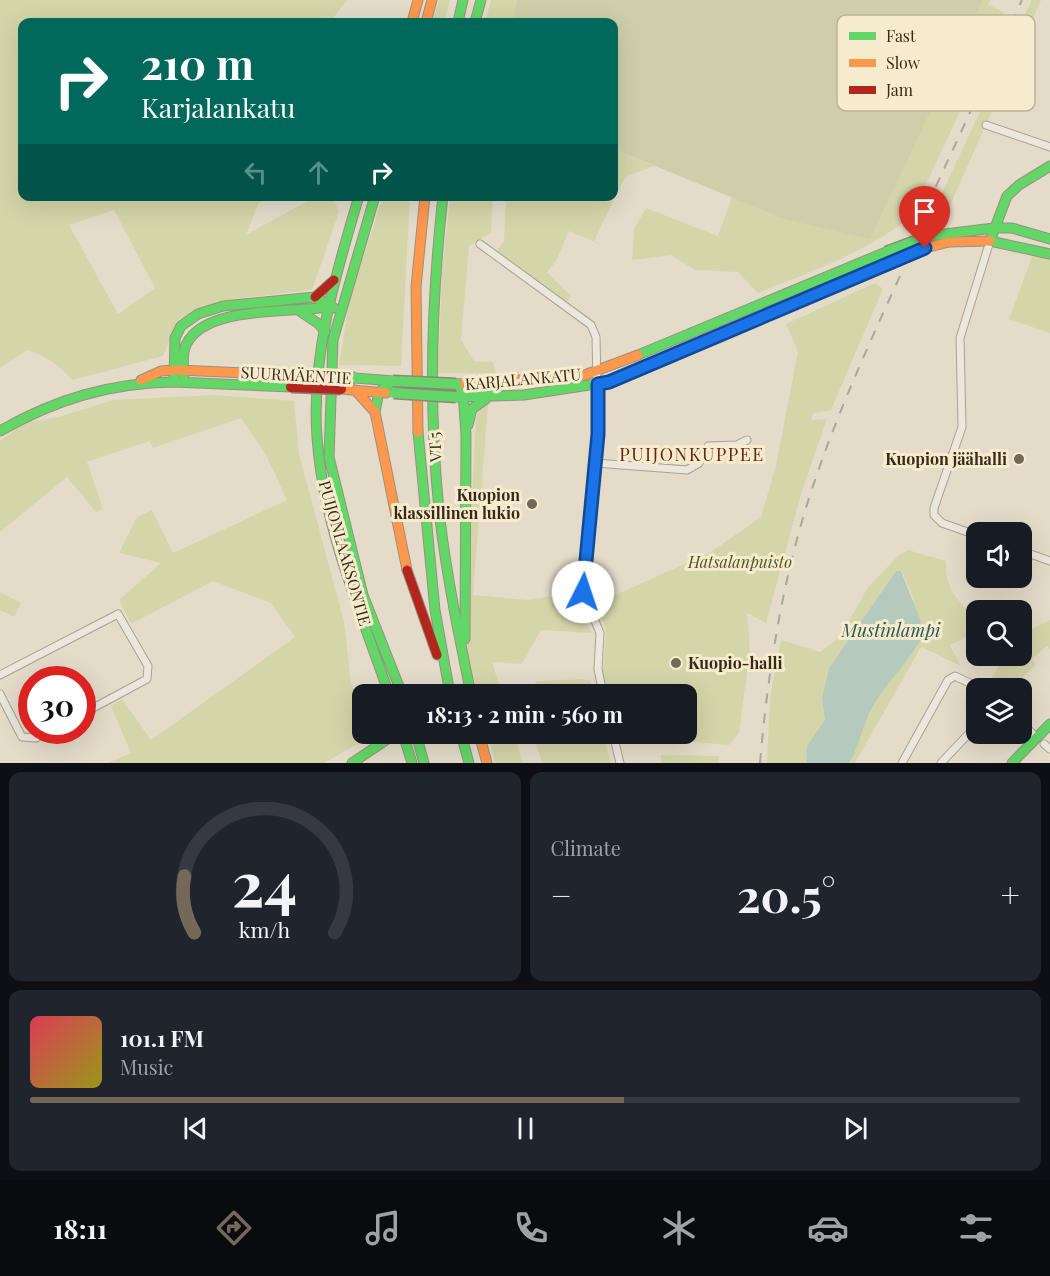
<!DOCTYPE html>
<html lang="en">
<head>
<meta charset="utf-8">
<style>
  body { margin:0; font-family:"Playfair Display",serif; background:#20242c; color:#f1f3f6; height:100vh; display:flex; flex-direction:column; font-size:22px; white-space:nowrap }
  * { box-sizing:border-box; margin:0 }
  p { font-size:20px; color:#9ea1a6 }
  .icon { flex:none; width:33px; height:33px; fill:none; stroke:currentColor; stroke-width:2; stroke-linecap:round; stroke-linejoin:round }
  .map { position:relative; height:763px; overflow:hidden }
  .drawer { display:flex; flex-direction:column; gap:9px; padding:9px; background:#0d0f14; flex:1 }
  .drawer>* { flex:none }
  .guide { position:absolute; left:18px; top:18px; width:600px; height:183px; border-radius:12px; box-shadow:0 6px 24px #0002; background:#00695c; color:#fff; overflow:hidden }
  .tools { position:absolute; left:966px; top:522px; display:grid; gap:12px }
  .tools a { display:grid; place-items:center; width:66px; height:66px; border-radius:12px; background:#171b24; box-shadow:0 6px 24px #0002; font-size:30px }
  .speed { position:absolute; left:18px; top:666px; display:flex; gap:12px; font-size:30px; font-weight:700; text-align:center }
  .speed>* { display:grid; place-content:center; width:78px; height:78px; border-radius:50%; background:#171b24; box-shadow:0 6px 24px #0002; line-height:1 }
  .speed .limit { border:9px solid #d22; background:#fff; color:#111 }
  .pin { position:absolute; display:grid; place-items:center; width:51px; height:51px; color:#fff; margin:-62px -26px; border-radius:50% 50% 50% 0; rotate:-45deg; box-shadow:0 0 6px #0007 }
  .pin .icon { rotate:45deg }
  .me { position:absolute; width:66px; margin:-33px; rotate:4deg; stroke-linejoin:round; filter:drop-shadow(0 0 4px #0008) }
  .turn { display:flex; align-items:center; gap:21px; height:126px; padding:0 24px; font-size:27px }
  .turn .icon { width:78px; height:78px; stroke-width:2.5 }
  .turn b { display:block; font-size:42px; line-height:51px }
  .lanes { display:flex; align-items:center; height:57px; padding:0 24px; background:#0003; justify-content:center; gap:30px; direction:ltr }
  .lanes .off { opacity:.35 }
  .big { font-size:45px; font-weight:700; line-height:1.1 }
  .drawer .widget { flex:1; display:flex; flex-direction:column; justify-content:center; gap:9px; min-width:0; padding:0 21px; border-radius:12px; background:#20242c }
  .drawer .dial { align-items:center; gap:0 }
  .dial svg { height:156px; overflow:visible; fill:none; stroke:#363941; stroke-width:7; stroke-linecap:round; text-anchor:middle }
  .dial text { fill:#f1f3f6; stroke:none }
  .song { display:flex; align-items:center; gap:18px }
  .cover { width:72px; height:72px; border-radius:9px; background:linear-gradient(135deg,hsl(350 70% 55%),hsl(60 70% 35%)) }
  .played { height:6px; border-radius:3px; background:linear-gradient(90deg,#746858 60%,#363941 60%) }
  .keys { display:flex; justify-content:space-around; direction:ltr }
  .heat { display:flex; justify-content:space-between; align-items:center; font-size:33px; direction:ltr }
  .drawer .tiles { flex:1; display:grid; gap:9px; grid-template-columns:1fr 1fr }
  .widget:last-child { grid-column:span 2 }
  .trip { position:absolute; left:352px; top:684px; width:345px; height:60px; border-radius:12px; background:#171b24; box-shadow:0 6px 24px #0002; font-weight:700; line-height:60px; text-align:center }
  .dock { display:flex; height:96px; justify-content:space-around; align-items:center; background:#090b0e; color:#9ea1a6 }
  .dock .icon { width:42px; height:42px }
  .dock .on { color:#746858 }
  .dock b { font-size:27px; color:#f1f3f6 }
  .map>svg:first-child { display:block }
  .green { fill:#d5d5aa; fill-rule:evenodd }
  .cemetery { fill:#cfceaa }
  .water { fill:#b5cabd }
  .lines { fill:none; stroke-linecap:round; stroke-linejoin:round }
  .street-casing { stroke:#a9a193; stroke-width:9 }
  .fast-casing { stroke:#999083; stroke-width:11 }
  .slow-casing { stroke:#999083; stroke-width:11 }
  .jam-casing { stroke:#999083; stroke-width:11 }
  .street { stroke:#ece7dc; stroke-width:7 }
  .fast { stroke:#63d668; stroke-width:9 }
  .slow { stroke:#ff974d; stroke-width:9 }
  .jam { stroke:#b3261e; stroke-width:9 }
  .rail { stroke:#aba69c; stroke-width:2; stroke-dasharray:10 10; stroke-linecap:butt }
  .fast-bridge-casing { stroke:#8e867a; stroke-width:13; stroke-linecap:butt }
  .jam-bridge-casing { stroke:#8e867a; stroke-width:13; stroke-linecap:butt }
  .fast-bridge { stroke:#63d668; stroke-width:10 }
  .jam-bridge { stroke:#b3261e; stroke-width:10 }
  .route-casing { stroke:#114b97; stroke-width:15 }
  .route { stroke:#1a73e8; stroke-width:10 }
  .poi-dot { fill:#746858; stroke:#f7ebcd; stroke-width:2 }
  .labels { text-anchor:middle; stroke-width:6; stroke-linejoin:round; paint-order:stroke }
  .street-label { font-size:16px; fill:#38291b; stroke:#f7ebcd }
  .poi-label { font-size:16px; font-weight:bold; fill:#38291b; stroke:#f7ebcd; text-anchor:end }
  .park-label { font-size:16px; font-style:italic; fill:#485620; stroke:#f7ebcd }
  .neighbourhood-label { font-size:18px; letter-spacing:1.5px; fill:#672818; stroke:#f7ebcd }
  .water-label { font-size:18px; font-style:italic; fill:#295956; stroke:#f7ebcd }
  .key { fill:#f7ebcd; stroke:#beb198; stroke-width:1.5 }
  .key-label { font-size:16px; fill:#38291b }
</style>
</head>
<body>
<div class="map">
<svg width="1050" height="763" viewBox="0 0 1050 763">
  <rect width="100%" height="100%" fill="#e4dcc9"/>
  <path class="green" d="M0,0h347l-17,22h-308v174l245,1 -9,7 -12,31 69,-38h18l6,15 -27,78 -95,11 -39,19 -15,36 -91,24c-13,-15 -26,-24 -45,-30l-27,18zM114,210l41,78 -37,26 -49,-89z
    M439,0h11l-6,22h-12z
    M491,0h26l-5,22h-27z
    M983,0h7l-2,5 16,7 -14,36 -79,168c-44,37 -100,55 -153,77l-20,-21 -43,-2 -24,-15 -39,5 2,-31 12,-21 72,28 14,-39 52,22 162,-139z
    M1032,0h9l-96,217 -16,4z
    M614,149l40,17 -29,11 -31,64 17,8 -42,-18 -13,30 -9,11 24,24 -7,9 -70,-50 10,-14 2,-44 108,-1z
    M383,197h27l-9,169 -62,-1 11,-69z
    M450,197h43l-2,36 -22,13 -8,94 13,21 19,1 3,11h-58l4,-100z
    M1033,254l17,4v75l-41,-14z
    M875,283l8,6 -52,121 -18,3 -2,7 16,-1 -26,75 -35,129 -19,-10 3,38 -11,82 -10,12 -105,-9 -3,-2h66v-40h-78l-6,-20 3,-43 -8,-28 113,-51 50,-35 15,-52 22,-113 -12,-28z
    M215,395l79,6 5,53 45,168 7,61 12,29v22h12l-51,29h-216l23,-10 -20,-47 11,-7 29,41 144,-103 -24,-34 -58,-22 -82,43 -12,-24 42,-37 -42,-10 18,-36 15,-7 21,43 114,-53 -21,-45 -25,-37 -88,30 -3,-7 -63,21 16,47 -7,3 -29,-35 -67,55v-91l24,-18 38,-7 51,-16z
    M488,404l-15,191 54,5 48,-7 16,40 -50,-3 -19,34 -30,-2 10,32h-24l-10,-37 -1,-62 9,-176 3,-9z
    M908,550l38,11c-1,26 10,40 30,55v16l-26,13 11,21 -40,-19 -66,116h-6l65,-164 -12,-28h-6l-67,97 -7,29 3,23c-6,16 -20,24 -19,43h-39l3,-66 11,-57 39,12 20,-15 28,-50 31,-32z
    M0,592l21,11 -7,14 -14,-7z
    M1050,620v29l-3,-3 -14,12 3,7 -25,23h-16l-6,-4 15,-28h18v-22z
    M582,679l8,2 4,13h-68l11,-13z
    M488,734h26l9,29h-28z
    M533,734h70l8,29h-69z
    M661,755l58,1 -1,7h-57z"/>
  <path class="cemetery" d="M517,0h466l-113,239 -86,-20 -170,-70v-127h-102z"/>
  <path class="water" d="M896,571h5l24,61c-13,26 -34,46 -50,70 -12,19 -14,41 -26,61h-43l1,-17 18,-26 -3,-22 7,-30z"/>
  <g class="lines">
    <defs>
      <path id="street" d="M986,125l64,22
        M480,244l111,81 5,12 2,97 -15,158 17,41 -2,36 5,25
        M595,463l92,7 12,-7 9,-17 29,-1 10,-5
        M976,535l-34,-12 -8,-8v-7l28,-81 -2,-89 30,-97
        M1022,551l28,10
        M0,675l118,-61 30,52 -1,13 -65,35
        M0,694l22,43 14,1 15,-8
        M1022,723l14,14
        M613,734l7,29
        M1044,744l6,5
        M902,763l46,-83 7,-4 25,12
        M941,763l35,-37"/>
      <path id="fast" d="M458,22l5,-22
        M475,22l6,-22
        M1050,166l-31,19 -12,11 -17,45 60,13
        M359,196c-23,77 -48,159 -42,241 6,89 43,173 72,257
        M375,196l-42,144 -4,117 34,138 39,99
        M443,196c-12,108 -15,215 -3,323 7,59 19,117 31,175
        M994,228h18l38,11
        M929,236l65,-8
        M301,312l18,12 6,8
        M638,355l248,-103
        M355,378l38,3
        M184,382c0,-11 -3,-26 2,-37 18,-40 105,-32 142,-38
        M456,384l7,8 3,43 -1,204
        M291,387l-117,-5 1,-44 6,-12 17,-12 25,-8 92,-9 19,11
        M457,397l67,-2 85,-13 273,-115
        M375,412l4,-20 14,-11
        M468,425l4,-16 19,-14
        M0,431c56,-32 110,-48 174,-49
        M418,432l17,178 15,84
        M403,734l9,29
        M416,734l8,29
        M461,734l8,29
        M352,763l43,-29
        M1012,763l38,-39"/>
      <path id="slow" d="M412,22l6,-22
        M426,22l6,-22
        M925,248l24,-6 41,-1
        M178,370l114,5
        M141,380l20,-9 13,-1
        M456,384l126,-8 56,-21
        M341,389l45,4
        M355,390l20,22 32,158
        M418,432l-2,-145 9,-91
        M479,734l8,29"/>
      <path id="jam" d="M315,297l19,-17
        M407,570l30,85"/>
    </defs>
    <use href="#street" class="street-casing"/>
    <use href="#fast" class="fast-casing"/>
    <use href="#slow" class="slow-casing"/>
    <use href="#jam" class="jam-casing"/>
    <use href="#street" class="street"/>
    <use href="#fast" class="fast"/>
    <use href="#slow" class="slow"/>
    <use href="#jam" class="jam"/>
    <path class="rail" d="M919,223l103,-223
      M760,763c8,-93 23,-188 53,-277 24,-72 55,-140 87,-210"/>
    <defs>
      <path id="fast-bridge" d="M886,252l43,-16
        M882,267l43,-19
        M292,375l63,3
        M393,381l63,3
        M394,393l62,4"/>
      <path id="jam-bridge" d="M291,387l50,2"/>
    </defs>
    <use href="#fast-bridge" class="fast-bridge-casing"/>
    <use href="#jam-bridge" class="jam-bridge-casing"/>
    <use href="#fast-bridge" class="fast-bridge"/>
    <use href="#jam-bridge" class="jam-bridge"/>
  </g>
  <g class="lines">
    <defs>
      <path id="route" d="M583,592l15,-158v-50l11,-2 316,-134"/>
    </defs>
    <use href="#route" class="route-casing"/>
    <use href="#route" class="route"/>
  </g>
  <g class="poi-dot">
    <circle cx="1019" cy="459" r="6"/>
    <circle cx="532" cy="504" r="6"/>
    <circle cx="676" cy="663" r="6"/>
  </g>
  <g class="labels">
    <g class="street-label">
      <text transform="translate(296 375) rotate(3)" y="6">SUURMÄENTIE</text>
      <text transform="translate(523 379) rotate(-5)" y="6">KARJALANKATU</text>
      <text transform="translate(435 447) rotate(-93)" y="6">VT 5</text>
      <text transform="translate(345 553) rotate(74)" y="6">PUIJONLAAKSONTIE</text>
    </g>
    <g class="poi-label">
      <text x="1007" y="465">Kuopion jäähalli</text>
      <text x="520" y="501">Kuopion<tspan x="520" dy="18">klassillinen lukio</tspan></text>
      <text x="688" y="669" text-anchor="start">Kuopio-halli</text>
    </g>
    <g class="park-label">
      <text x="740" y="568">Hatsalanpuisto</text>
    </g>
    <g class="neighbourhood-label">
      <text x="692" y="461">PUIJONKUPPEE</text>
    </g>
    <g class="water-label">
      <text x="891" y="637">Mustinlampi</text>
    </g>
  </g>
  <rect x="837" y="15" width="198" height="96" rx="9" class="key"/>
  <rect x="849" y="32" width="27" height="8" fill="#63d668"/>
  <rect x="849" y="59" width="27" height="8" fill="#ff974d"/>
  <rect x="849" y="86" width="27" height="8" fill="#b3261e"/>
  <g class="key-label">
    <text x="886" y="42">Fast</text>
    <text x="886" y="69">Slow</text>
    <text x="886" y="96">Jam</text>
  </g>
</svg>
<div class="tools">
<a><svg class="icon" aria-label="sound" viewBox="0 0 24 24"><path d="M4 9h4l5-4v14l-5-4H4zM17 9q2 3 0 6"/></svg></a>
<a><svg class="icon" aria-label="search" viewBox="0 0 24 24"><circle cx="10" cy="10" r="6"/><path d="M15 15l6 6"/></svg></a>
<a><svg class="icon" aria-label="layers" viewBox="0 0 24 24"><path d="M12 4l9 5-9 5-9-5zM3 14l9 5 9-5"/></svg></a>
</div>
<div class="speed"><div class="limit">30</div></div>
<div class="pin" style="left:925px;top:248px;background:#d93025"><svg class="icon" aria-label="arrive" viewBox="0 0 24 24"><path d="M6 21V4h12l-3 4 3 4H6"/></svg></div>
<svg class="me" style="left:583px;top:592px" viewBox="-20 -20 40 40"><circle r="19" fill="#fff"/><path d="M0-13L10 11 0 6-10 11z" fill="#1a73e8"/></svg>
<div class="trip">18:13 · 2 min · 560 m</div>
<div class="guide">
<div class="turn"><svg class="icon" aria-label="right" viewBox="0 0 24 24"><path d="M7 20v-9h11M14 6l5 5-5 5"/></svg><div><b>210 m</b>Karjalankatu</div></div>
<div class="lanes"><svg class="icon off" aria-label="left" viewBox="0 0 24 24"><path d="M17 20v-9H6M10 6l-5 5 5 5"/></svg><svg class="icon off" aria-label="ahead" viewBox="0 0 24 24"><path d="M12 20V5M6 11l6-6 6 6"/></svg><svg class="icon" aria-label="right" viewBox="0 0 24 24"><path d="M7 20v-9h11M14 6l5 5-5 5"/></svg></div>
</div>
</div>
<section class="drawer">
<div class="tiles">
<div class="widget dial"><svg viewBox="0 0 100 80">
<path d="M14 69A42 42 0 1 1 86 69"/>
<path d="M14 69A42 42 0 0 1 9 40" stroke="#746858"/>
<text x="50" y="56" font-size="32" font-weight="700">24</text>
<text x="50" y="72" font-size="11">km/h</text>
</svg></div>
<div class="widget"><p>Climate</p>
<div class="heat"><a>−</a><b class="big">20.5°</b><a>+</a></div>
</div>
<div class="widget">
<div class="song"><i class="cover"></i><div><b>101.1 FM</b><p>Music</p></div></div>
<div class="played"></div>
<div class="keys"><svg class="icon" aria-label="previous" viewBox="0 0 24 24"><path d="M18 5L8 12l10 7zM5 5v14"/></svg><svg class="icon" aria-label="pause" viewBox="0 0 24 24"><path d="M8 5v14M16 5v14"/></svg><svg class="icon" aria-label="next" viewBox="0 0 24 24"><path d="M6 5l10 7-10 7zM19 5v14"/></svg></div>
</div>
</div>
</section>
<nav class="dock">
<b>18:11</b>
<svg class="icon on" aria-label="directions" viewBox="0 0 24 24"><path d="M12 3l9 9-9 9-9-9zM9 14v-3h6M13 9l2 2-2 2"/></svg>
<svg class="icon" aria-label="music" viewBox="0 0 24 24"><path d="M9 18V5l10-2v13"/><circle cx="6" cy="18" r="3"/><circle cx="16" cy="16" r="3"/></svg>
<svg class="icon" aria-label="phone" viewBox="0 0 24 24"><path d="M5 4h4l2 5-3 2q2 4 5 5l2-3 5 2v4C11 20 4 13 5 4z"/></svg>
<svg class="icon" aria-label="climate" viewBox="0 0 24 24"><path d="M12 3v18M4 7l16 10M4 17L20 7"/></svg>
<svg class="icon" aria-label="car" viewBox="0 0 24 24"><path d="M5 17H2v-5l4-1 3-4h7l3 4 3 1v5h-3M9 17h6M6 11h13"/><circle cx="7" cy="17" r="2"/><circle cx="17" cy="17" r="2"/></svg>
<svg class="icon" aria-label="filters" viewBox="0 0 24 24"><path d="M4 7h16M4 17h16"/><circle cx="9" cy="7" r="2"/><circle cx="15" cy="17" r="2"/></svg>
</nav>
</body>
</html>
